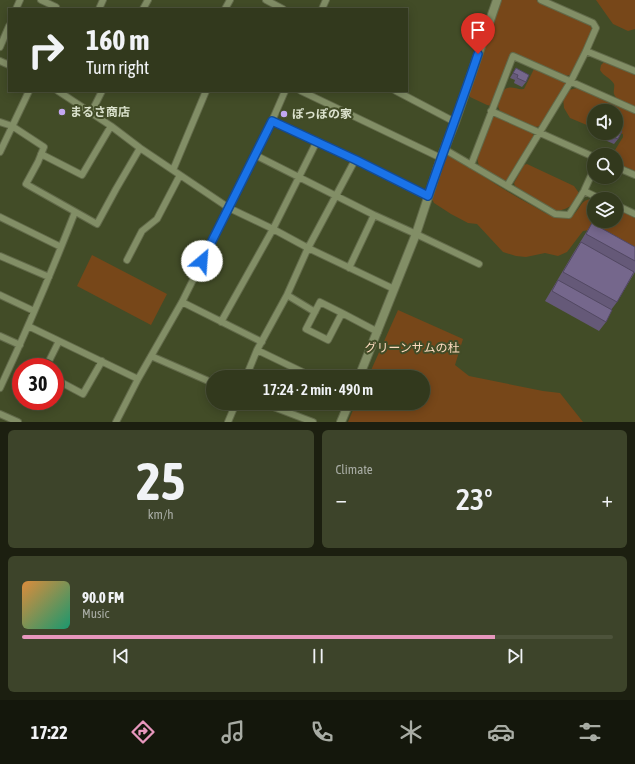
<!DOCTYPE html>
<html lang="en">
<head>
<meta charset="utf-8">
<style>
  body { margin:0; font-family:"Asap Condensed","Noto Sans JP",sans-serif; background:#3d442a; color:#f1f3f6; height:100vh; display:flex; flex-direction:column; font-size:15px; white-space:nowrap }
  * { box-sizing:border-box; margin:0 }
  p { font-size:13px; color:#a8aca4 }
  .icon { flex:none; width:22px; height:22px; fill:none; stroke:currentColor; stroke-width:2; stroke-linecap:round; stroke-linejoin:round }
  .map { position:relative; height:422px; overflow:hidden }
  .side { display:flex; flex-direction:column; gap:8px; padding:8px; background:#1c1f10; flex:1 }
  .side>* { flex:none }
  .top-card { position:absolute; left:8px; top:8px; width:400px; height:84px; border-radius:0px; box-shadow:0 2px 10px #0003,0 0 0 1px #4d533b; background:#32391d; color:#f1f3f6; overflow:hidden }
  .tools { position:absolute; left:587px; top:104px; display:grid; gap:8px }
  .tools a { display:grid; place-items:center; width:36px; height:36px; border-radius:50%; background:#32391d; box-shadow:0 2px 10px #0003,0 0 0 1px #4d533b; font-size:20px }
  .speed { position:absolute; left:12px; top:358px; display:flex; gap:8px; font-size:20px; font-weight:700; text-align:center }
  .speed>* { display:grid; place-content:center; width:52px; height:52px; border-radius:50%; background:#32391d; box-shadow:0 2px 10px #0003,0 0 0 1px #4d533b; line-height:1 }
  .speed .limit { border:6px solid #d22; background:#fff; color:#111 }
  .pin { position:absolute; display:grid; place-items:center; width:34px; height:34px; color:#fff; margin:-41px -17px; border-radius:50% 50% 50% 0; rotate:-45deg; box-shadow:0 0 4px #0007 }
  .pin .icon { rotate:45deg }
  .me { position:absolute; width:44px; margin:-22px; rotate:27deg; stroke-linejoin:round; filter:drop-shadow(0 0 3px #0008) }
  .turn { display:flex; align-items:center; gap:14px; height:84px; padding:0 12px; font-size:18px }
  .turn .icon { width:52px; height:52px; stroke-width:2.5 }
  .turn b { display:block; font-size:28px; line-height:34px }
  .big { font-size:30px; font-weight:600; line-height:1.1 }
  .side .widget { flex:1; display:flex; flex-direction:column; justify-content:center; gap:6px; min-width:0; padding:0 14px; border-radius:6px; background:#3d442a }
  .side .dial { align-items:center; gap:0 }
  .dial b { font-size:52px; line-height:1 }
  .song { display:flex; align-items:center; gap:12px }
  .cover { width:48px; height:48px; border-radius:6px; background:linear-gradient(135deg,hsl(30 70% 55%),hsl(160 70% 35%)) }
  .played { height:4px; border-radius:2px; background:linear-gradient(90deg,#e797bd 80%,#4d533b 80%) }
  .keys { display:flex; justify-content:space-around; direction:ltr }
  .heat { display:flex; justify-content:space-between; align-items:center; font-size:22px; direction:ltr }
  .side .tiles { flex:1; display:grid; gap:8px; grid-template-columns:1fr 1fr }
  .widget:last-child { grid-column:span 2 }
  .trip { position:absolute; left:206px; top:370px; width:224px; height:40px; border-radius:20px; background:#32391d; box-shadow:0 2px 10px #0003,0 0 0 1px #4d533b; font-weight:600; line-height:40px; text-align:center }
  .tab-bar { display:flex; height:64px; justify-content:space-around; align-items:center; background:#14170c; color:#a8aca4 }
  .tab-bar .icon { width:28px; height:28px }
  .tab-bar .current { color:#e797bd }
  .tab-bar b { font-size:18px; color:#f1f3f6 }
  .map>svg:first-child { display:block }
  .green { fill:#774719 }
  .lines { fill:none; stroke-linecap:round; stroke-linejoin:round }
  .minor-casing { stroke:#626a4a; stroke-width:8 }
  .tertiary-casing { stroke:#626a4a; stroke-width:10 }
  .minor { stroke:#828e66; stroke-width:6 }
  .tertiary { stroke:#828e66; stroke-width:8 }
  .wall { fill:#655978 }
  .building { fill:#75678c; stroke:#524862 }
  .route-casing { stroke:#114b97; stroke-width:10 }
  .route { stroke:#1a73e8; stroke-width:7 }
  .poi-dot { fill:#c3a7f2; stroke:#424c27; stroke-width:1.5 }
  .labels { text-anchor:middle; stroke-width:4; stroke-linejoin:round; paint-order:stroke }
  .poi-label { font-size:12px; font-weight:bold; fill:#dbe2cd; stroke:#424c27; text-anchor:start }
  .park-label { font-size:12px; fill:#fddbbf; stroke:#424c27 }
</style>
</head>
<body>
<div class="map">
<svg width="635" height="422" viewBox="0 0 635 422">
  <rect width="100%" height="100%" fill="#424c27"/>
  <path class="green" d="M501,0h35l53,24 3,5 -1,6 -21,40 -5,1 -51,-23 -4,3 -18,50 -5,-1 -17,-8 -1,-5z
    M596,0h39v29l-7,2 -15,-7z
    M604,62l31,13v32c-7,-3 -19,-6 -21,-13 -1,-3 1,-7 0,-10 -3,-6 -11,-8 -14,-14l1,-5z
    M534,69h2l28,12 3,3 -26,42 -6,1 -35,-16c-1,-2 -2,-4 -2,-6 0,-5 4,-15 9,-17 6,-2 11,2 17,1z
    M577,88l58,25v58l-19,-8v-8h-4l11,-18v-3l-7,-2v-21h-22v17l-24,-10 -6,-10 -1,-10 6,-8z
    M492,115l40,17 2,5 -28,44h-5l-22,-15 -2,-8 13,-42z
    M448,153c28,18 55,37 85,53 7,4 16,10 25,11 5,1 11,1 15,-2 8,-6 8,-18 21,-15v21h22v-12l19,8v35l-45,-22 -7,1 -16,21 -9,4 -13,-3 -19,4 -10,-1 -13,-4 -26,-28 -9,-1 -17,-9 -17,-11 -2,-4 14,-44z
    M527,164l47,22 5,7c-7,12 -8,16 -23,18l-41,-25 -1,-3 10,-18z
    M92,255l75,39 -16,31 -74,-39z
    M398,310l65,29 -8,26 14,11 74,15 17,2 23,29h-235l8,-19h67v-26h-55z"/>
  <g class="lines">
    <defs>
      <path id="minor" d="M41,0l15,7
        M266,0l17,9
        M16,9l4,-9
        M99,9l4,-9
        M143,9l5,-9
        M225,9l5,-9
        M322,9l4,-9
        M0,47l9,-21
        M586,51l49,20
        M0,61l9,4
        M58,91l53,35 29,22 89,60 44,21 35,19 86,41
        M301,91l140,67
        M396,91l59,31
        M491,111l103,46
        M91,113l11,-22
        M272,121l83,39 73,37
        M0,122l12,4 32,21 -6,15 -12,22 71,40 19,-35 24,-41
        M444,149l111,65 14,1 15,-24 10,-22
        M0,152l29,-61
        M41,154l41,21 29,-49
        M255,155l119,60 42,19 63,30
        M471,165l42,-109 122,54
        M616,167l19,8
        M173,170l33,-79
        M507,186l64,-105 15,-30 10,-23 -3,-5 -52,-23
        M584,191l17,8
        M616,205l19,9
        M0,217l61,30
        M0,256l49,21
        M127,260l15,-29 15,-12 23,-44
        M349,268l25,-53
        M0,295l34,16
        M287,295l28,17
        M182,302l80,40
        M320,302l22,11 -14,27 -22,-11z
        M342,313l36,19
        M221,322l52,-93 44,-88
        M28,326l110,53
        M0,336l20,9
        M257,350l56,27
        M151,356l62,27
        M46,367l13,-26
        M246,377l11,-27 30,-55 21,-47 47,-88
        M55,379l28,15 19,-33
        M0,388c27,-58 52,-117 75,-176
        M263,403l50,19
        M0,414l18,8
        M116,422l22,-43 44,-77 90,-181 13,-30
        M228,422l8,-19"/>
      <path id="tertiary" d="M359,377l57,-143 25,-76 14,-36 42,-122
        M341,422l8,-19"/>
    </defs>
    <use href="#minor" class="minor-casing"/>
    <use href="#tertiary" class="tertiary-casing"/>
    <use href="#minor" class="minor"/>
    <use href="#tertiary" class="tertiary"/>
  </g>
  <path class="wall" d="M516,68l10,14 -4,5 -8,-4 1,-3 -5,-2z
    M603,133h13l2,6 -4,5 -14,-6z
    M592,223l43,24v25l-18,30 -6,8 -5,12 -7,9 -54,-30 29,-49z"/>
  <path class="building" d="M516,68l13,7 -3,7 -9,-4 1,-3 -5,-2z
    M616,128l6,3 -4,8 -14,-6h12z
    M592,223l43,24v14l-49,-27z
    M581,242l53,30 -17,30 -54,-30z
    M558,280l54,30 -6,12 -54,-31z"/>
  <g class="lines">
    <defs>
      <path id="route" d="M202,261l70,-140 84,39 72,36c16,-47 34,-94 50,-142"/>
    </defs>
    <use href="#route" class="route-casing"/>
    <use href="#route" class="route"/>
  </g>
  <g class="poi-dot">
    <circle cx="62" cy="112" r="4"/>
    <circle cx="284" cy="114" r="4"/>
  </g>
  <g class="labels">
    <g class="poi-label">
      <text x="70" y="116">まるさ商店</text>
      <text x="292" y="118">ぽっぽの家</text>
    </g>
    <g class="park-label">
      <text x="412" y="352">グリーンサムの杜</text>
    </g>
  </g>
</svg>
<div class="tools">
<a><svg class="icon" aria-label="sound" viewBox="0 0 24 24"><path d="M4 9h4l5-4v14l-5-4H4zM17 9q2 3 0 6"/></svg></a>
<a><svg class="icon" aria-label="search" viewBox="0 0 24 24"><circle cx="10" cy="10" r="6"/><path d="M15 15l6 6"/></svg></a>
<a><svg class="icon" aria-label="layers" viewBox="0 0 24 24"><path d="M12 4l9 5-9 5-9-5zM3 14l9 5 9-5"/></svg></a>
</div>
<div class="speed"><div class="limit">30</div></div>
<div class="pin" style="left:478px;top:54px;background:#d93025"><svg class="icon" aria-label="arrive" viewBox="0 0 24 24"><path d="M6 21V4h12l-3 4 3 4H6"/></svg></div>
<svg class="me" style="left:202px;top:261px" viewBox="-20 -20 40 40"><circle r="19" fill="#fff"/><path d="M0-13L10 11 0 6-10 11z" fill="#1a73e8"/></svg>
<div class="trip">17:24 · 2 min · 490 m</div>
<div class="top-card">
<div class="turn"><svg class="icon" aria-label="right" viewBox="0 0 24 24"><path d="M7 20v-9h11M14 6l5 5-5 5"/></svg><div><b>160 m</b>Turn right</div></div>
</div>
</div>
<section class="side">
<div class="tiles">
<div class="widget dial"><b>25</b><p>km/h</p></div>
<div class="widget"><p>Climate</p>
<div class="heat"><a>−</a><b class="big">23°</b><a>+</a></div>
</div>
<div class="widget">
<div class="song"><i class="cover"></i><div><b>90.0 FM</b><p>Music</p></div></div>
<div class="played"></div>
<div class="keys"><svg class="icon" aria-label="previous" viewBox="0 0 24 24"><path d="M18 5L8 12l10 7zM5 5v14"/></svg><svg class="icon" aria-label="pause" viewBox="0 0 24 24"><path d="M8 5v14M16 5v14"/></svg><svg class="icon" aria-label="next" viewBox="0 0 24 24"><path d="M6 5l10 7-10 7zM19 5v14"/></svg></div>
</div>
</div>
</section>
<nav class="tab-bar">
<b>17:22</b>
<svg class="icon current" aria-label="directions" viewBox="0 0 24 24"><path d="M12 3l9 9-9 9-9-9zM9 14v-3h6M13 9l2 2-2 2"/></svg>
<svg class="icon" aria-label="music" viewBox="0 0 24 24"><path d="M9 18V5l10-2v13"/><circle cx="6" cy="18" r="3"/><circle cx="16" cy="16" r="3"/></svg>
<svg class="icon" aria-label="phone" viewBox="0 0 24 24"><path d="M5 4h4l2 5-3 2q2 4 5 5l2-3 5 2v4C11 20 4 13 5 4z"/></svg>
<svg class="icon" aria-label="climate" viewBox="0 0 24 24"><path d="M12 3v18M4 7l16 10M4 17L20 7"/></svg>
<svg class="icon" aria-label="car" viewBox="0 0 24 24"><path d="M5 17H2v-5l4-1 3-4h7l3 4 3 1v5h-3M9 17h6M6 11h13"/><circle cx="7" cy="17" r="2"/><circle cx="17" cy="17" r="2"/></svg>
<svg class="icon" aria-label="filters" viewBox="0 0 24 24"><path d="M4 7h16M4 17h16"/><circle cx="9" cy="7" r="2"/><circle cx="15" cy="17" r="2"/></svg>
</nav>
</body>
</html>
